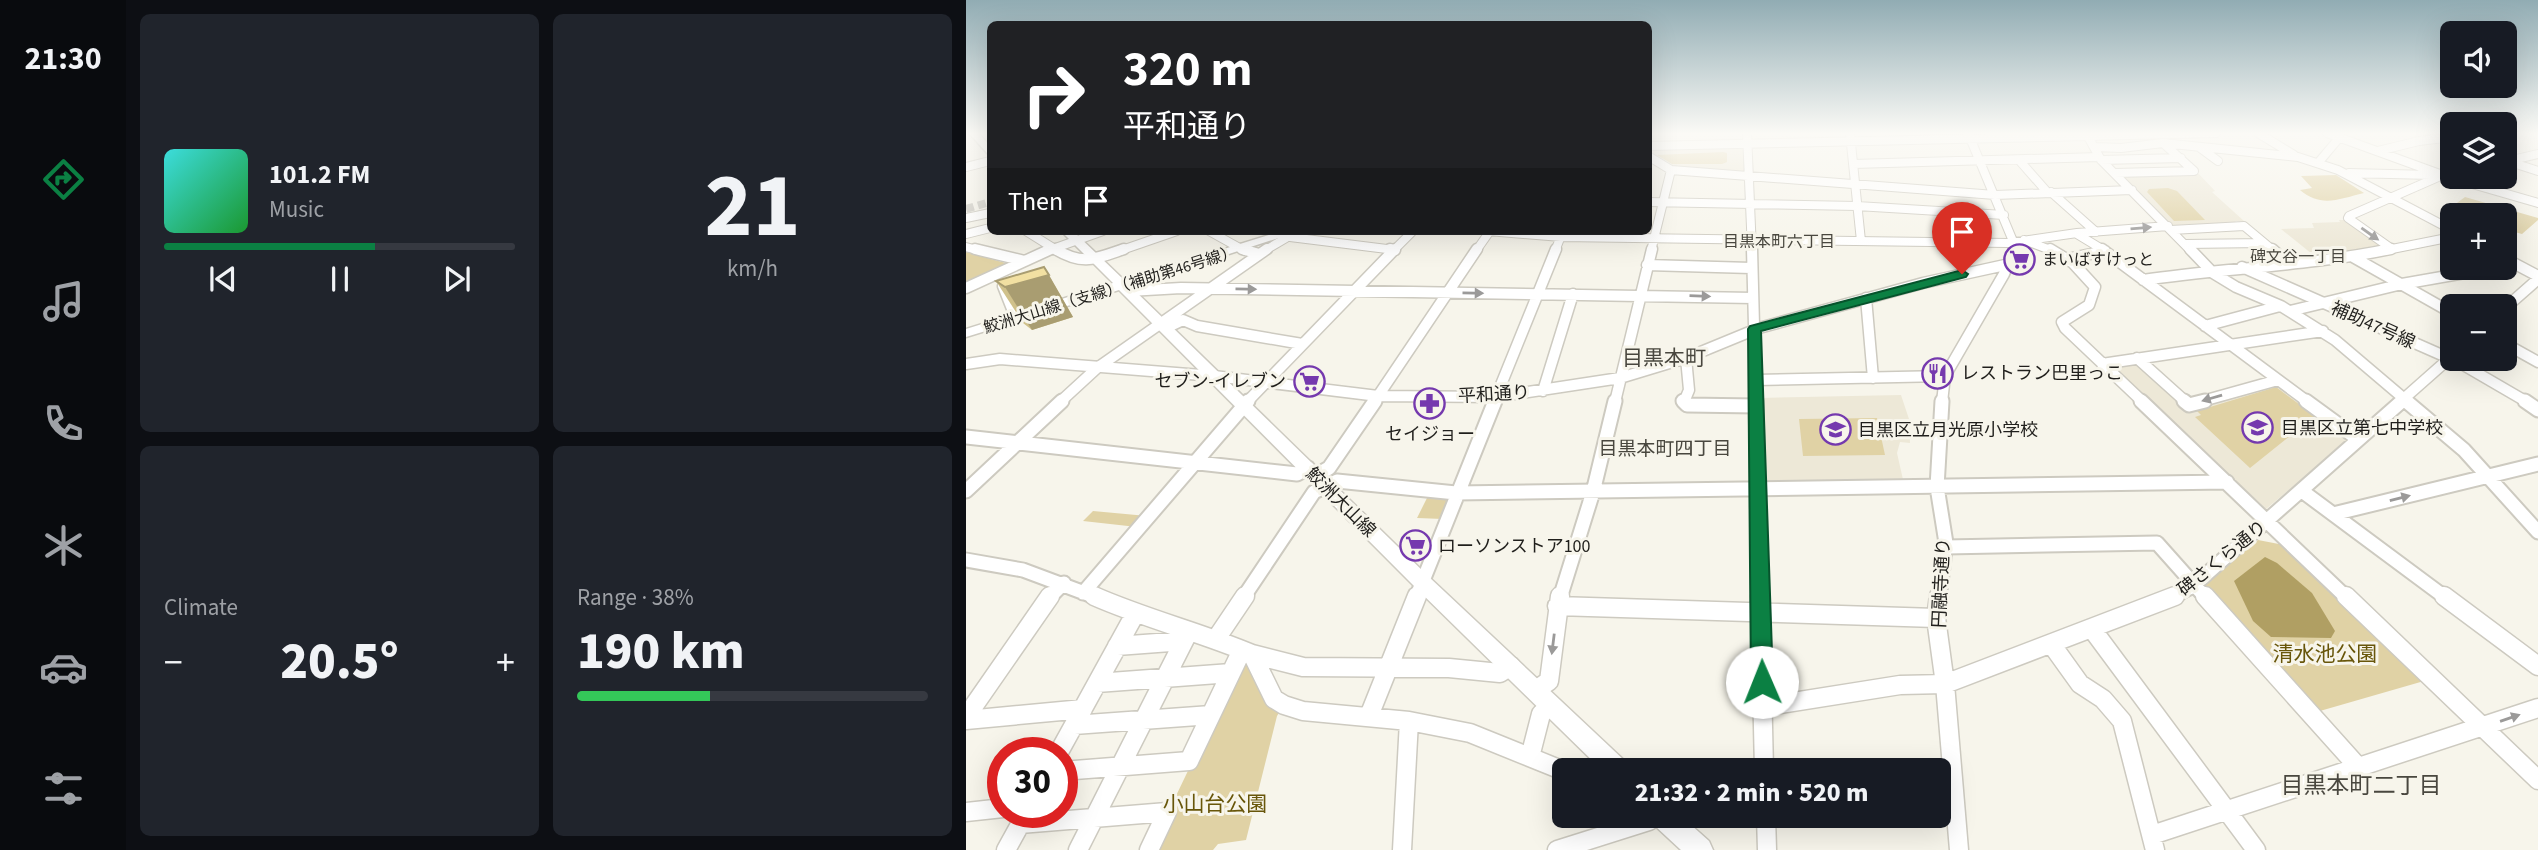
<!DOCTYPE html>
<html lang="en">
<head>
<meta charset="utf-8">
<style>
  body { margin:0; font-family:"Source Sans 3","Noto Sans JP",sans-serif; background:#20242c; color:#f1f3f6; height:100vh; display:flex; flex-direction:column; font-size:26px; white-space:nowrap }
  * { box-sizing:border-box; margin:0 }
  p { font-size:23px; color:#9ea1a6 }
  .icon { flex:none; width:38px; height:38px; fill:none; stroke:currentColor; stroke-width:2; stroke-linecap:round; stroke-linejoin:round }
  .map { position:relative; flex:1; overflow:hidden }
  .side { display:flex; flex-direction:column; gap:14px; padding:14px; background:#0d0f14; width:840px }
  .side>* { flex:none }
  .hud { position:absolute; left:21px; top:21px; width:665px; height:214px; border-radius:10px; box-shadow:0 7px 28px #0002; background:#202124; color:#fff; overflow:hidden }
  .tools { position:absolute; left:1474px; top:21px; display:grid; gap:14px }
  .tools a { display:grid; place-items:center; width:77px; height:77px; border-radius:10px; background:#171b24; box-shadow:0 7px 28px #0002; font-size:35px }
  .speed { position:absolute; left:21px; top:737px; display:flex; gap:14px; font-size:35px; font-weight:700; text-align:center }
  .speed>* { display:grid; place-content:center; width:91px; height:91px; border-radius:50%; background:#171b24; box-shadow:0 7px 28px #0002; line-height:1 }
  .speed .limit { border:10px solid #d22; background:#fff; color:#111 }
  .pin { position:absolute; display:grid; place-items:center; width:60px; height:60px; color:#fff; margin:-72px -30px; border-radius:50% 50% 50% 0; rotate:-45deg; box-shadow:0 0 7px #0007 }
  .pin .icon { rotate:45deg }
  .me { position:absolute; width:77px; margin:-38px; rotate:359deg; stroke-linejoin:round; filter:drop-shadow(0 0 5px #0008) }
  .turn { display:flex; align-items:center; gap:24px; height:147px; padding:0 21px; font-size:32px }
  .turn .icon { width:91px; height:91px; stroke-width:2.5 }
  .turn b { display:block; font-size:49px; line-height:60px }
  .then { display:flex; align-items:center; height:66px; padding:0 21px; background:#0003; gap:14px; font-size:26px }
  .big { font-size:52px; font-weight:800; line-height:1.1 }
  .side .tile { flex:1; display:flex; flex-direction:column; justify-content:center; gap:10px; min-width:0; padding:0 24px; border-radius:10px; background:#20242c }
  .side .dial { align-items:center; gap:0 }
  .dial b { font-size:91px; line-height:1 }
  .song { display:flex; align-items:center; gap:21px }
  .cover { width:84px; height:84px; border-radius:10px; background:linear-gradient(135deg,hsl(180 70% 55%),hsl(130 70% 35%)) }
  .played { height:7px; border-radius:4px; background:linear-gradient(90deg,#0b8043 60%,#363941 60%) }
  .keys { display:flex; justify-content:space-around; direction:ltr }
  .heat { display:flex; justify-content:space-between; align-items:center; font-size:38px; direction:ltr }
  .charge { height:10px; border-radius:5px; background:linear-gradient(90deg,#34c759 38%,#363941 0) }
  .side .tiles { flex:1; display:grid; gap:14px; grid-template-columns:repeat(2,1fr) }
  .trip { position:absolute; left:586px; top:758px; width:399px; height:70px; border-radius:10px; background:#171b24; box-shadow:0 7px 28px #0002; font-weight:800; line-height:70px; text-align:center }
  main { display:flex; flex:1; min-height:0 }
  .menu { display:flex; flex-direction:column; width:126px; justify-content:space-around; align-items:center; background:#090b0e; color:#9ea1a6 }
  .menu .icon { width:49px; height:49px }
  .menu .current { color:#0b8043 }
  .menu b { font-size:32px; color:#f1f3f6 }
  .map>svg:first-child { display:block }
  .built { fill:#ede8d7 }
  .green { fill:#e0d2a5 }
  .water { fill:#b09f63 }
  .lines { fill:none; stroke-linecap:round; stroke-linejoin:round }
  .minor-tunnel { stroke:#cccac2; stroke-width:8; stroke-dasharray:8 4.5; stroke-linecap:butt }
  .minor-far3-casing { stroke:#cdcac0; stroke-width:10 }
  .minor-far2-casing { stroke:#cdcac0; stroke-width:13 }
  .minor-far1-casing { stroke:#cdcac0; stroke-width:17 }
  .minor-casing { stroke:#cdcac0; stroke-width:21 }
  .major-casing { stroke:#cdcac0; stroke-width:3 }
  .minor-far3 { stroke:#fff; stroke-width:8 }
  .minor-far2 { stroke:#fff; stroke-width:10 }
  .minor-far1 { stroke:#fff; stroke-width:13 }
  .minor { stroke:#fff; stroke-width:18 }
  .major { fill:#fff; fill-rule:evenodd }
  .wall { fill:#d0c18b }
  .shaded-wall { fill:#a99d71 }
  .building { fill:#f2e0a2; stroke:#a99d71; stroke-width:2 }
  .oneway { fill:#9b9a99 }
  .route { fill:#0b8043; stroke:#07532c; stroke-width:2 }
  .labels { text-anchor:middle; stroke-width:6; stroke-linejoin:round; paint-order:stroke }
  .far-neighbourhood-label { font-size:16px; fill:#49473f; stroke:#f7f5eb }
  .far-poi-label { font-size:16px; fill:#201f1c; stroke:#f7f5eb; text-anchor:start }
  .far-street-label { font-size:16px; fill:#201f1c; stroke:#f7f5eb }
  .street-label { font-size:18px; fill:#201f1c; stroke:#f7f5eb }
  .poi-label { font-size:18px; fill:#201f1c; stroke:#f7f5eb; text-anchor:start }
  .neighbourhood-label { font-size:19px; fill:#49473f; stroke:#f7f5eb }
  .quarter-label { font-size:21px; fill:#49473f; stroke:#f7f5eb }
  .near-park-label { font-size:21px; fill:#68560a; stroke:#f7f5eb }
  .near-neighbourhood-label { font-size:23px; fill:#49473f; stroke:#f7f5eb }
</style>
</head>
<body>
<main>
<nav class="menu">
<b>21:30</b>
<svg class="icon current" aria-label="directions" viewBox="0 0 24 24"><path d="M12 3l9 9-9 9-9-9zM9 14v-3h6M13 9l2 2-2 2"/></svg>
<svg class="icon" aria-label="music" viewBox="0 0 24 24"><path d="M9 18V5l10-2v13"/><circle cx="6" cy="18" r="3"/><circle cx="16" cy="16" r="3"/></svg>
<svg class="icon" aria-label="phone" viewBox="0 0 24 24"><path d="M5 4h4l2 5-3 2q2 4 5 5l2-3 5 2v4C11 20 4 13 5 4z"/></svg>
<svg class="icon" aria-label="climate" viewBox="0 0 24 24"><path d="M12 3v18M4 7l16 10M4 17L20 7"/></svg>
<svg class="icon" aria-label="car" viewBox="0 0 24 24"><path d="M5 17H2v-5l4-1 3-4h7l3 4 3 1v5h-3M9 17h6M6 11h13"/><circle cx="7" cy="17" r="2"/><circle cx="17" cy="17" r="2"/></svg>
<svg class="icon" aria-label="filters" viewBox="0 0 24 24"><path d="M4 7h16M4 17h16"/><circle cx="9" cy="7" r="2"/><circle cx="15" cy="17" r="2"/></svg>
</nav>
<section class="side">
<div class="tiles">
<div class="tile">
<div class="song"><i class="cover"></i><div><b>101.2 FM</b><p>Music</p></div></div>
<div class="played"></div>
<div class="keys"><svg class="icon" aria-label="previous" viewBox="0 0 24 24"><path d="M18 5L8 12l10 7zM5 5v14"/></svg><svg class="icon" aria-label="pause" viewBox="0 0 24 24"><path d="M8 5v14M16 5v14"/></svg><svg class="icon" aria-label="next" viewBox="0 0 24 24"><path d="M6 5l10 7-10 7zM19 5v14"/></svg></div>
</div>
<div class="tile dial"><b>21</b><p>km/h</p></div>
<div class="tile"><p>Climate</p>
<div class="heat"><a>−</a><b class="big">20.5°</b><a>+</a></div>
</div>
<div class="tile"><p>Range · 38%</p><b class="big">190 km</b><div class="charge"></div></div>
</div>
</section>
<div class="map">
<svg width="1572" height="850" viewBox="0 0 1572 850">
  <rect width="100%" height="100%" fill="#f7f5eb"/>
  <path class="built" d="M779,145l1,29 -69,-5 -28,-14 -1,-9z
    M1231,172l18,19 -3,1 32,29h-9l4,4 -66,4 -52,-53z
    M1373,220h8l39,26 -69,12 -36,-29 33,-1 -2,-5 28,-1z
    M1170,362l53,46 85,-24 7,1 70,53 -85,71 -154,-144z
    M935,395l8,24 1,24 -10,-1 -3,11 7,31 -141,3 -3,-89z"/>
  <path class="green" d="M757,152l4,1v9l-5,2h-50l-15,-9z
    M1370,175l28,18c-25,6 -43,15 -64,-3l12,-2 -11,-12z
    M1202,188l9,3 28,29 -31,1 -27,-29 2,-3z
    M1499,197l73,21v2l-16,14 -18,-5v-14h-44l-14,-4z
    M0,252l47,13 -47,20z
    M1310,387l39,29 -65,52 -55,-51 6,-2 -4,-4z
    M911,418l8,37 -82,1 -4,-37z
    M464,492l22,3 -9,24 -26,-1z
    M127,511l54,5 -10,11 -54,-6z
    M1292,540l26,5 140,136 -111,32 -117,-126z
    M279,652l39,53 -7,11 -31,124 -28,4 -5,6h-63z"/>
  <path class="water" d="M1299,557l12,6 35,30 23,38 -4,7 -60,-1 -18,-16 -19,-40z"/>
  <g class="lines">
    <path class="minor-tunnel" d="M0,209l24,-7"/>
    <defs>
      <path id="minor-far3" d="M781,133l5,118
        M1002,133l47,113 -2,5
        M1120,133l15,27 90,91
        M1292,133l36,22
        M1361,133l121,44 90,26
        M884,134l11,107
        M682,146l568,-13
        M1129,147l26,1 42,-5 135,14 40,13 114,60
        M1233,147l19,14
        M1412,151l41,-10 33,-4
        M682,156l23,14 324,25 137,-5
        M1053,160l29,33
        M1135,160l80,-2
        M1538,160l34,11
        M1542,161l30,-7
        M1352,163l21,-25
        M887,164l246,-7
        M0,167l24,-6
        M1149,173l79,-2 -31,-28
        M1383,173l83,2
        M1085,192l45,40
        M682,202l209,4 147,9
        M0,218l24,-5
        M1205,230l73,-4 30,25
        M60,231l32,20
        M243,231l36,20
        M522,231l73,6 447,6 69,-10 91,-7
        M0,234l24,-6
        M1111,234l28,17
        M316,236l113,14
        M1058,240l29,11
        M1219,244l79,-1
        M0,247l15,4
        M1426,249l-44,-31 1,-2 96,-42
        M81,251l56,-20
        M153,251l58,-20
        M298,251l22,-13
        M427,251l20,-20
        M510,251l14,-20
        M589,251l8,-20
        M685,251l20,-81
        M1416,251l70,-14"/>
      <path id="minor-far2" d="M9,249l50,12
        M89,249c28,17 40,10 69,0
        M276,249l17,5
        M424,249l5,1
        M786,249l4,153
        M1084,249l23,14 22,24 -6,18 -27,17 3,6 78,74
        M1136,249l206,153
        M1224,249l23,24 23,14 45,19 54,34 73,62
        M1306,249l16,14
        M1387,257l99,56
        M1538,258l34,18
        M1101,259l38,-8
        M681,265l104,3
        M1276,267l218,96 67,39
        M1177,280c82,-12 166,-14 248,-31
        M37,286l13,33
        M0,288l85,-39
        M163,291l52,-3 572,10
        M900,298l7,80
        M1538,309l34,-30
        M1324,311l112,-27 91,-16
        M1239,326l75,-20
        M200,328l17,-8 14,6 105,18
        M1538,343l34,19
        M1171,358l49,44
        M0,364l34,-5 214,17 164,20 117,1 125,-19 66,-20 73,-30 164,-45 82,-18
        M1136,364l221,-33
        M790,380l189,-4
        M577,391l30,-97
        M94,402l37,-34 170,-119
        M281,402l148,-153
        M408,402l103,-153
        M528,402l62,-153
        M649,402l37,-153
        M718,402l5,-12 -3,-32
        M976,402l3,-26 59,-102 10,-25
        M1233,402l79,-22
        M1434,402l52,-46"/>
      <path id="minor-far1" d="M717,401l4,4 69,1
        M790,401l4,197
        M1175,401l206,197
        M1218,401l5,4 16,-4
        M1340,401l52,38
        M1440,401l58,49 74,82
        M1559,401l13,9
        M0,437l331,37 11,-6
        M349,476l14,-8 46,-67
        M0,491l96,-90
        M1336,491l144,107
        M1367,514l205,-50
        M980,547l211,-4 49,55
        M0,560l57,10 75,28
        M117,593l165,-192
        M83,598l15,-15
        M277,598l71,-106 23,-11 119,12 771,-11
        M450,598l79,-197
        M594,598l33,-106 22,-91
        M973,598l7,-55 -9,-56 5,-86
        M1204,598l23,-12 209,-185"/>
      <path id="minor" d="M128,596c52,23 106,36 158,58l22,45 10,6 19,6 106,10 61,12 94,38
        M794,596l4,174
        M973,596l-3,22 9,66 14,166
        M1239,596l155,173
        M1380,596l192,184
        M1478,596l94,70
        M591,606l379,12
        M1126,629l164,221
        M250,639l29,-43
        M1086,645l28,39 23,15 19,22 33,129
        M151,646l67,-5
        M286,654l51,13 146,1 51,5 11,-7
        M131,683l134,-10
        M570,690l13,-9 11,-85
        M796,707l138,-22 45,-1 230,-88
        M403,716l48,-120
        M0,717l84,-121
        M0,720l117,-11
        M108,725l137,-10
        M93,752l76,-138
        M564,757l11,-43 10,-9
        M96,771l127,-10 53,-111
        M0,812l37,-4
        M800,816l1,34
        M54,824l147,-12 -18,38
        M1186,835l386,-127
        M40,850l21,-38
        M112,850l111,-219
        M436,850l7,-129
        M591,850l92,-29 7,-5"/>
      <path id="major" d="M3,133h9l12,13v8l-3,-1z
        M95,231h12l51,49 158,-49h18l-170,55 299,291 197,185 4,8h-28l-187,-183 -296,-297 -153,47v-8l147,-46z
        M685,816h30l28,25 4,9h-32l-27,-25z"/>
    </defs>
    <use href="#minor-far3" class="minor-far3-casing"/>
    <use href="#minor-far2" class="minor-far2-casing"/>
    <use href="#minor-far1" class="minor-far1-casing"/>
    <use href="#minor" class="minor-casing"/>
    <use href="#major" class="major-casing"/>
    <use href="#minor-far3" class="minor-far3"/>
    <use href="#minor-far2" class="minor-far2"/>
    <use href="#minor-far1" class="minor-far1"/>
    <use href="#minor" class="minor"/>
    <use href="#major" class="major"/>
  </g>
  <path class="wall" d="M78,267l29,50 -41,13 -9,-7 -27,-42z"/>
  <path class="shaded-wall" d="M83,275l24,42 -41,13 -27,-43z"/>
  <path class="building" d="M78,267l5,8 -44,12 -9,-6z"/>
  <defs><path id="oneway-solid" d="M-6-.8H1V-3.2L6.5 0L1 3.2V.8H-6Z" transform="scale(1.75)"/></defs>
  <g class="oneway">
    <use href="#oneway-solid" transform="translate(1175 228) rotate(-5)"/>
    <use href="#oneway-solid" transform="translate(1404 234) rotate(35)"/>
    <use href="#oneway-solid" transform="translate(280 289) rotate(1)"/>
    <use href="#oneway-solid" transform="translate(507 293) rotate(1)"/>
    <use href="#oneway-solid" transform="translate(734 296) rotate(2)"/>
    <use href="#oneway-solid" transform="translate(1246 398) rotate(164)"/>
    <use href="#oneway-solid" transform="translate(1434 498) rotate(-14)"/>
    <use href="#oneway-solid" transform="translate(587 644) rotate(97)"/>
    <use href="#oneway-solid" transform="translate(1544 718) rotate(-19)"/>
  </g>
  <linearGradient id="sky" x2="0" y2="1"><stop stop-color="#91acb3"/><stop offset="0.53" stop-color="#fbfaf6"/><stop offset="1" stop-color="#fbfaf6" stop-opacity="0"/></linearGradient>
  <rect width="1572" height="252" fill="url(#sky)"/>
  <path class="route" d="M996,270l6,4 -2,3 -205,54 12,351 -4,6 -7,3 -8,-3 -3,-6 -3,-353 2,-3z"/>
  <defs>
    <symbol id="supermarket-ring" viewBox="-11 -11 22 22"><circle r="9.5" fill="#f7f5eb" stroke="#7539ae" stroke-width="1.5"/><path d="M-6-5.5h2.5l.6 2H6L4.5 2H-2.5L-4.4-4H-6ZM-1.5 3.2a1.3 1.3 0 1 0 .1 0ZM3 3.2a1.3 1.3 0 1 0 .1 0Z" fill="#7539ae"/></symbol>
    <symbol id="restaurant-ring" viewBox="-11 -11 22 22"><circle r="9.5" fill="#f7f5eb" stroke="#7539ae" stroke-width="1.5"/><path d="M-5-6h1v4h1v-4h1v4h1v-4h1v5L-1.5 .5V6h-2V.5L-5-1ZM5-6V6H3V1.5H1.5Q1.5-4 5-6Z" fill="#7539ae"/></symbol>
    <symbol id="pharmacy-ring" viewBox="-11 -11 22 22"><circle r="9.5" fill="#f7f5eb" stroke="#7539ae" stroke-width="1.5"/><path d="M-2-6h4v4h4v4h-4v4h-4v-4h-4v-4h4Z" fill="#7539ae"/></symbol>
    <symbol id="school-ring" viewBox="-11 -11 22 22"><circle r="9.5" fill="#f7f5eb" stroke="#7539ae" stroke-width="1.5"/><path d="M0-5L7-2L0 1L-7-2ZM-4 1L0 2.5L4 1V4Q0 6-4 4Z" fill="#7539ae"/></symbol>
  </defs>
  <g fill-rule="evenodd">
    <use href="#supermarket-ring" x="1036" y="242" width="35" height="35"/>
    <use href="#restaurant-ring" x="954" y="356" width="35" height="35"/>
    <use href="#supermarket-ring" x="326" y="364" width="35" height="35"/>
    <use href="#pharmacy-ring" x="446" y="386" width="35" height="35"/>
    <use href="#school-ring" x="1274" y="410" width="35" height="35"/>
    <use href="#school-ring" x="852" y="412" width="35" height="35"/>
    <use href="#supermarket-ring" x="432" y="528" width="35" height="35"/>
  </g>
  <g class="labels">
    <g class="far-neighbourhood-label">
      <text x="813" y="247">目黒本町六丁目</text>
      <text x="1332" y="262">碑文谷一丁目</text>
    </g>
    <g class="far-poi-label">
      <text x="1076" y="265">まいばすけっと</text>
    </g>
    <g class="far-street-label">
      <text transform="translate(144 289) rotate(-17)" y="6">鮫洲大山線（支線）（補助第46号線）</text>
    </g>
    <g class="street-label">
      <text transform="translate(1407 325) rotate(24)" y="6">補助47号線</text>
      <text transform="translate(528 394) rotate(-3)" y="6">平和通り</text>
      <text transform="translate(375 502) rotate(45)" y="6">鮫洲大山線</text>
      <text transform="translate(1256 558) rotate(-39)" y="6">碑さくら通り</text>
      <text transform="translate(975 583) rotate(-87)" y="6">円融寺通り</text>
    </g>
    <g class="poi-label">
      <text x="995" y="379">レストラン巴里っこ</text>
      <text x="320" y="387" text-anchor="end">セブン-イレブン</text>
      <text x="1315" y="434">目黒区立第七中学校</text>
      <text x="892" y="436">目黒区立月光原小学校</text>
      <text x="464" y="440" text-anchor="middle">セイジョー</text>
      <text x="472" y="552">ローソンストア100</text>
    </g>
    <g class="neighbourhood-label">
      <text x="699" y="455">目黒本町四丁目</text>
    </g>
    <g class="quarter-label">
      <text x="698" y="365">目黒本町</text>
    </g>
    <g class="near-park-label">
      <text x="1359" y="661">清水池公園</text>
      <text x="249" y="811">小山台公園</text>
    </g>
    <g class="near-neighbourhood-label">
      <text x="1395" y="793">目黒本町二丁目</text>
    </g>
  </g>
</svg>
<div class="tools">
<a><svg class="icon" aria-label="sound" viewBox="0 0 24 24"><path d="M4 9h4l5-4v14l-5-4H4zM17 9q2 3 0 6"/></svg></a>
<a><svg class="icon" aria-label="layers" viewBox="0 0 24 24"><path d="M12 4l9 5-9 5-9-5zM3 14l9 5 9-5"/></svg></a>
<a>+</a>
<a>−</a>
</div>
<div class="speed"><div class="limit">30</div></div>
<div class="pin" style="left:996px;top:274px;background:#d93025"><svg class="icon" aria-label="arrive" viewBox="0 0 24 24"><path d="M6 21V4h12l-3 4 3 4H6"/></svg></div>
<svg class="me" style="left:796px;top:682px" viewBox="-20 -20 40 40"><circle r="19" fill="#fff"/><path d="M0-13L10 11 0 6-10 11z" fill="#0b8043"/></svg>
<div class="trip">21:32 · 2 min · 520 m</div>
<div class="hud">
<div class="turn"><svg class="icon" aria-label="right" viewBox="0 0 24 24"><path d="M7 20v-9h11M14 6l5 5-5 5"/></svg><div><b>320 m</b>平和通り</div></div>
<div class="then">Then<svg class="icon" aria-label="arrive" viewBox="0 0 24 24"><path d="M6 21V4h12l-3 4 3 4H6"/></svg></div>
</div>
</div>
</main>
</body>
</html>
